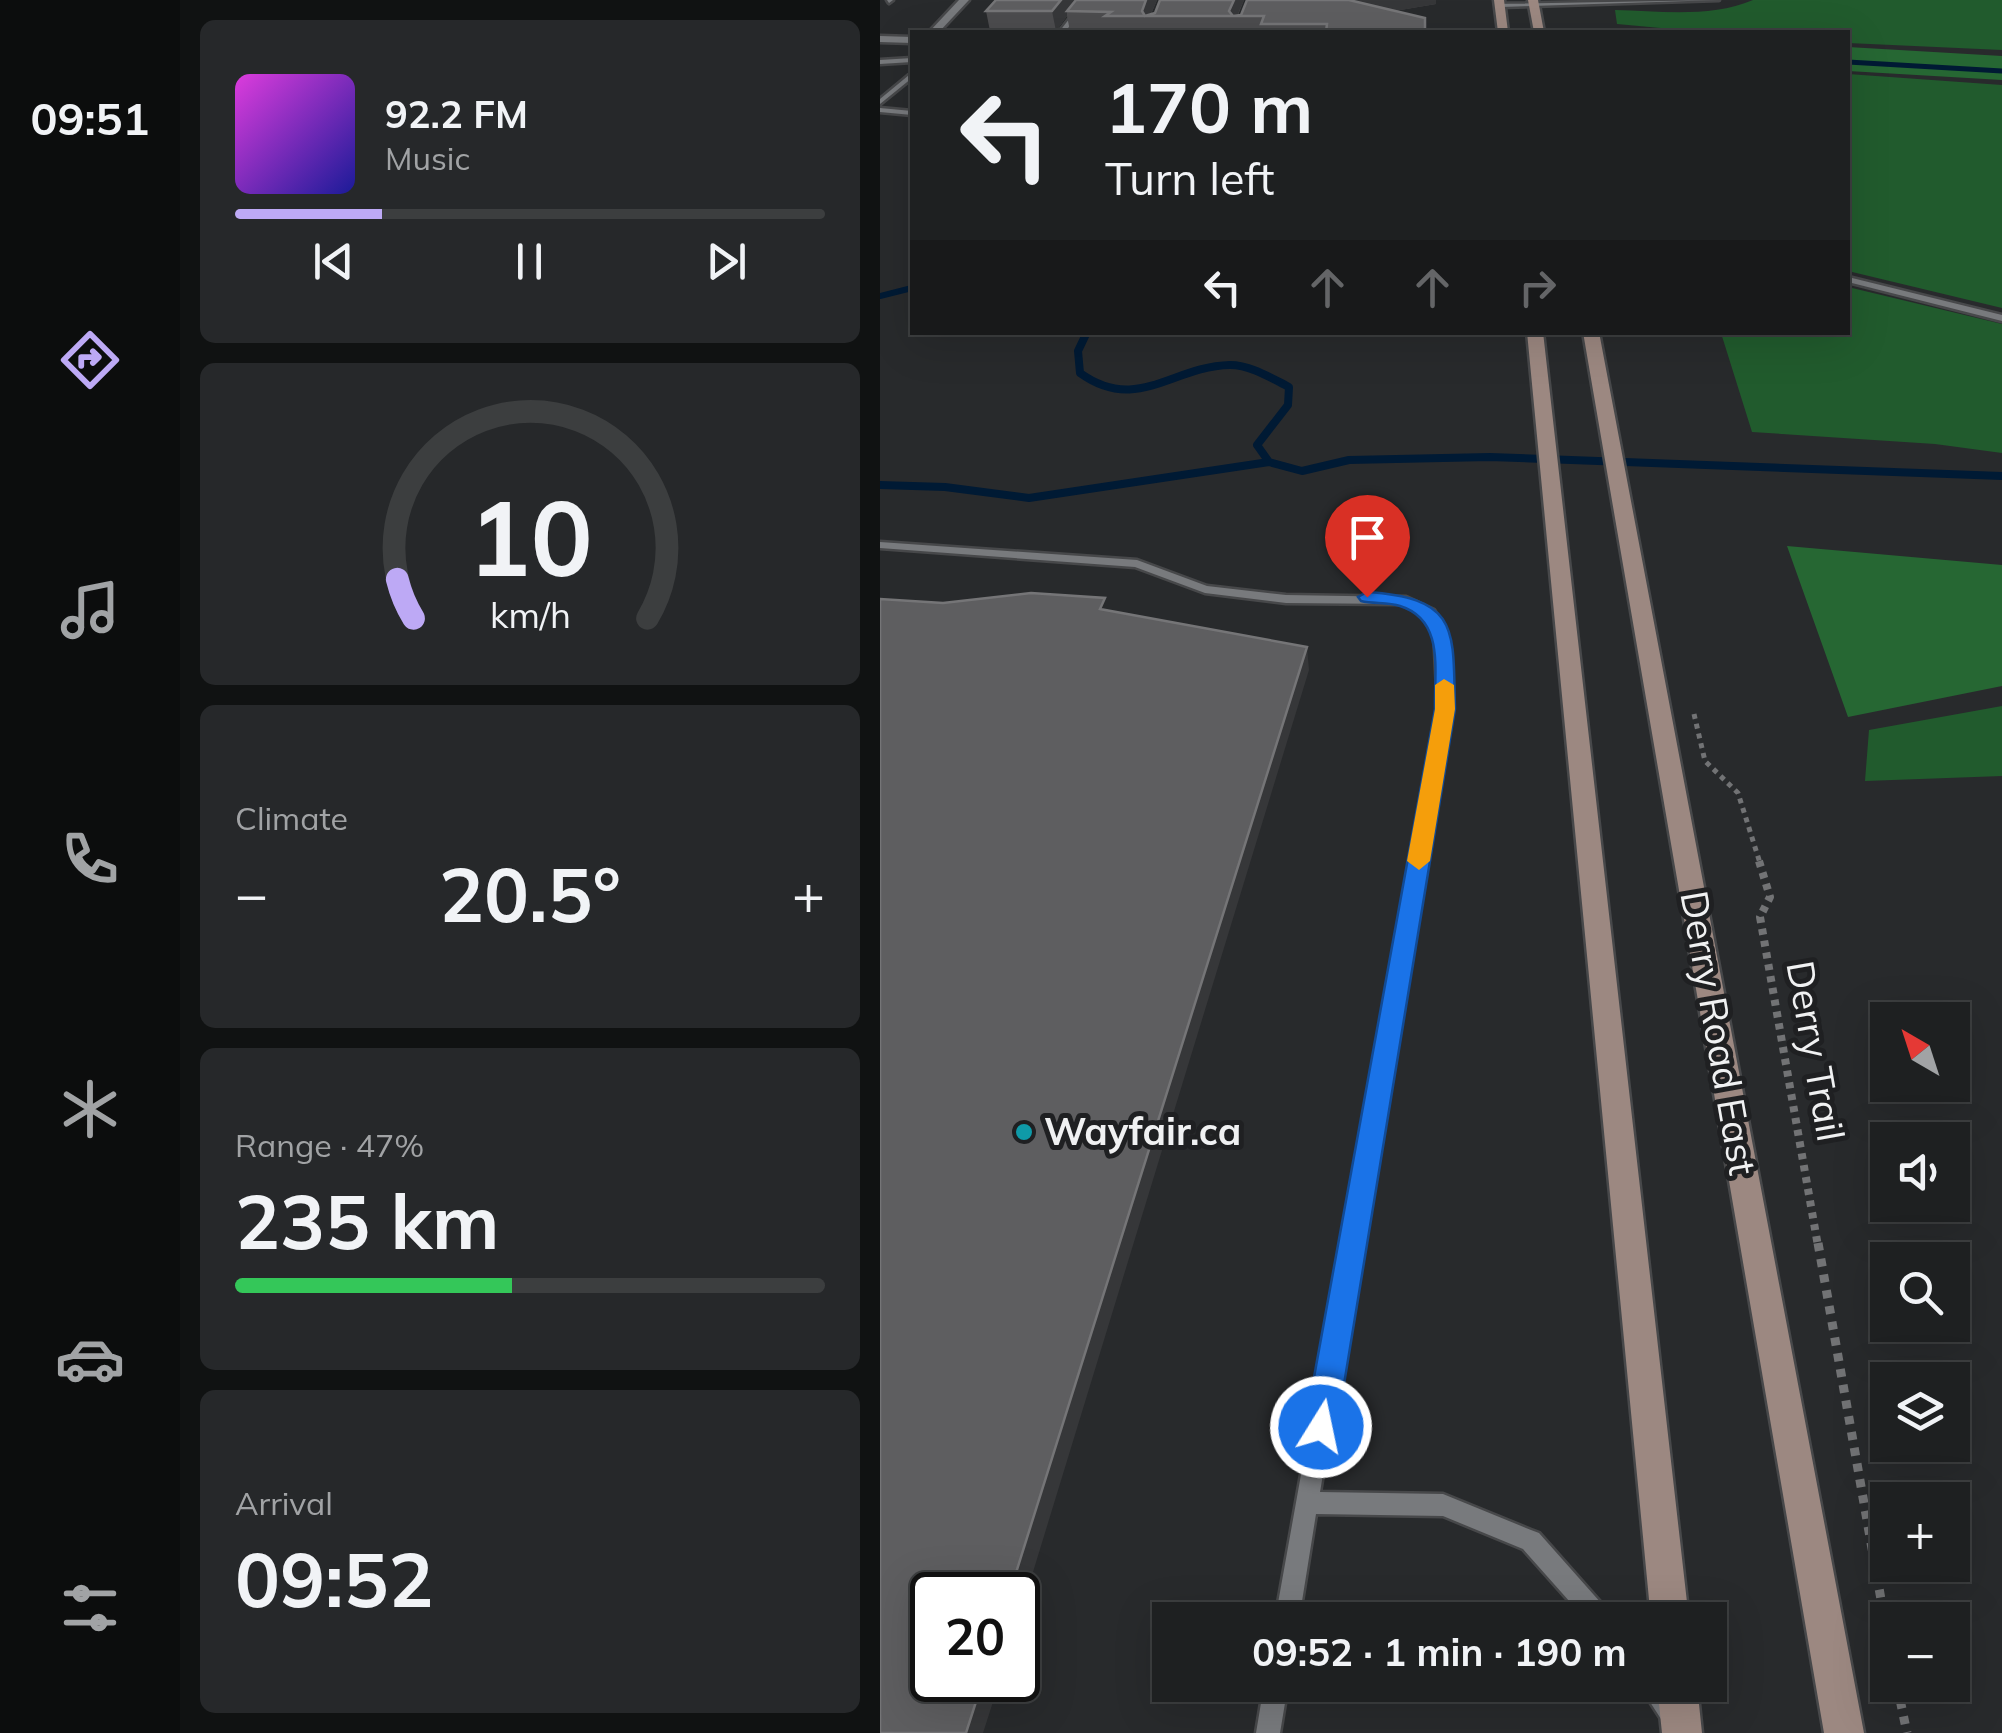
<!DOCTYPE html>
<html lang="en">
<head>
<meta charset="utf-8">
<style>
  body { margin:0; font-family:Mulish,sans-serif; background:#26282a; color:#f1f3f6; height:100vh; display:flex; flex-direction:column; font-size:38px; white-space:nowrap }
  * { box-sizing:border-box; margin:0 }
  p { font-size:32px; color:#a1a3a5 }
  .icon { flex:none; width:55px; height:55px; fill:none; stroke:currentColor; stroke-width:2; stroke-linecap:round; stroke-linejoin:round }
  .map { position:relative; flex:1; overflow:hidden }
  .sheet { display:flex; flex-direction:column; gap:20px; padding:20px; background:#101212; width:700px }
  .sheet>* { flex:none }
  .hud { position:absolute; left:30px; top:30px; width:940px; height:305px; border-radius:0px; box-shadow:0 10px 40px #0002,0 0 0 2px #3c3e3f; background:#1e2021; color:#f1f3f6; overflow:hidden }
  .needle { width:65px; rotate:321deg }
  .controls { position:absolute; left:990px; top:1002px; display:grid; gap:20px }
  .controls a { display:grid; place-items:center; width:100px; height:100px; border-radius:0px; background:#1e2021; box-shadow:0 10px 40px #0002,0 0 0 2px #3c3e3f; font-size:50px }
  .speed { position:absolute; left:30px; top:1572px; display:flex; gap:20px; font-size:50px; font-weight:700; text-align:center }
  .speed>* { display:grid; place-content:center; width:130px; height:130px; border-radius:50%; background:#1e2021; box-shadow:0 10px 40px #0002,0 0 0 2px #3c3e3f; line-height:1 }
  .speed .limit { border:5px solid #111; border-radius:15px; background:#fff; color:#111 }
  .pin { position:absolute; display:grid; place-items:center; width:85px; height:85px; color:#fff; margin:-102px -42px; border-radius:50% 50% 50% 0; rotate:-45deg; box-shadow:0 0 10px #0007 }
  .pin .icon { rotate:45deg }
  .me { position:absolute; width:110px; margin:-55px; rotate:10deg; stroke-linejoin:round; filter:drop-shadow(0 0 8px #0008) }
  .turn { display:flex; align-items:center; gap:35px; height:210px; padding:0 30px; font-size:45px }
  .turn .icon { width:130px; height:130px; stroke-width:2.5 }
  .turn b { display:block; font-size:70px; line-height:85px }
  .lanes { display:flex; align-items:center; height:95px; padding:0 30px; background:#0003; justify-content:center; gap:50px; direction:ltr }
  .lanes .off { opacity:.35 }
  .big { font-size:75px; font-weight:700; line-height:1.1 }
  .sheet .tile { flex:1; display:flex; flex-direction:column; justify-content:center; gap:15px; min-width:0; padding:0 35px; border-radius:15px; background:#26282a }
  .sheet .dial { align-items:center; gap:0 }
  .dial svg { height:260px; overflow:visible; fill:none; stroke:#3c3e3f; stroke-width:7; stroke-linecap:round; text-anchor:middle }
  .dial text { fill:#f1f3f6; stroke:none }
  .song { display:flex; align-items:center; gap:30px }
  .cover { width:120px; height:120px; border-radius:15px; background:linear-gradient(135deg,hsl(300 70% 55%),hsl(240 70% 35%)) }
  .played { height:10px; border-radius:5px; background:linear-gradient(90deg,#bda9f5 25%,#3c3e3f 25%) }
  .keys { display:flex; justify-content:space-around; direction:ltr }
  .heat { display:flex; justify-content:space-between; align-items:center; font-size:55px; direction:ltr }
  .charge { height:15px; border-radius:8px; background:linear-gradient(90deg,#34c759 47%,#3c3e3f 0) }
  .trip { position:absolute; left:272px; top:1602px; width:575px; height:100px; border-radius:0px; background:#1e2021; box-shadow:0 10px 40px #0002,0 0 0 2px #3c3e3f; font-weight:700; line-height:100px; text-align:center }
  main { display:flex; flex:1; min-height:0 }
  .menu { display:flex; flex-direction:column; width:180px; justify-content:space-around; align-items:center; background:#0c0d0d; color:#a1a3a5 }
  .menu .icon { width:70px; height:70px }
  .menu .current { color:#bda9f5 }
  .menu b { font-size:45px; color:#f1f3f6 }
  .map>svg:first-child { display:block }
  .green { fill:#215b2d }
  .forest { fill:#266733 }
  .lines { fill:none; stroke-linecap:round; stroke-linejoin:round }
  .stream-far2 { stroke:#001a34; stroke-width:5 }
  .stream-far1 { stroke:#001a34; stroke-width:6 }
  .stream { stroke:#001a34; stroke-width:8 }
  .service-casing { stroke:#47484a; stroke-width:5 }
  .minor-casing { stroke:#47484a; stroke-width:5 }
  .secondary-casing { stroke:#47484a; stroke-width:5 }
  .path-far2 { stroke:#727375; stroke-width:5; stroke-dasharray:5 5; stroke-linecap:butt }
  .path-far1 { stroke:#727375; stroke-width:8; stroke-dasharray:6 6; stroke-linecap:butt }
  .path { stroke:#727375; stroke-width:9; stroke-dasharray:8 8; stroke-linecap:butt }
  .service { fill:#787a7d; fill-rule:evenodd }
  .minor { fill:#787a7d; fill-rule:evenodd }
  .secondary { fill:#9c8881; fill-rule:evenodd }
  .wall { fill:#4c4c4e }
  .shaded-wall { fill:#363739 }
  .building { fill:#5e5e60; stroke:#757577; stroke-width:2.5 }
  .route { fill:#1a73e8; stroke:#114b97; stroke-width:2.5 }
  .slow { fill:#f59e0b }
  .culture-dot { fill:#0f9aa8; stroke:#1f2022; stroke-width:4 }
  .labels { text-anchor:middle; stroke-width:10; stroke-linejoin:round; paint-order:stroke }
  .street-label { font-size:38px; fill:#f0f1f2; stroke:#1f2022 }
  .poi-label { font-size:38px; font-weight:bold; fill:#f0f1f2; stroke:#1f2022; text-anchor:start }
</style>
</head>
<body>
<main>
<nav class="menu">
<b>09:51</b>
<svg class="icon current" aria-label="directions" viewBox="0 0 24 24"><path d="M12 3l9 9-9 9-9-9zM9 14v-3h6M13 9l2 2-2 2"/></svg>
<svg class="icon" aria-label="music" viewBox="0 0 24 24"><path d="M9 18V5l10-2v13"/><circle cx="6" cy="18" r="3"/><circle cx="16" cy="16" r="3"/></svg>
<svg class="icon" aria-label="phone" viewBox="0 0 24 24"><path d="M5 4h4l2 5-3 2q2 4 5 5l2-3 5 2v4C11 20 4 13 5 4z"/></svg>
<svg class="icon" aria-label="climate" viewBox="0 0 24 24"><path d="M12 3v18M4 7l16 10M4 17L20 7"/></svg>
<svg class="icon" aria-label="car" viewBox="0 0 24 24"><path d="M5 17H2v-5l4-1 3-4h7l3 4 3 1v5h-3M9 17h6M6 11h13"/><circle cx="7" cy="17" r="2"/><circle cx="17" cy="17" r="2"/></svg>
<svg class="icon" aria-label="filters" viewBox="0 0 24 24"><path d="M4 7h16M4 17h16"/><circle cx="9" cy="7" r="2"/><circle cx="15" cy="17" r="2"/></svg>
</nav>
<section class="sheet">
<div class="tile">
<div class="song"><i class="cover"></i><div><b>92.2 FM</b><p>Music</p></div></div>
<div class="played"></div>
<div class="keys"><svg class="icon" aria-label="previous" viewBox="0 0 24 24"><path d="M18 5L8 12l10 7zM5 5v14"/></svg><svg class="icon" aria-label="pause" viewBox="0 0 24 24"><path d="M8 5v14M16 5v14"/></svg><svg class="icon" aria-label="next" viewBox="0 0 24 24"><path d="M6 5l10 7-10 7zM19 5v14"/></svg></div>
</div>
<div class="tile dial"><svg viewBox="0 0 100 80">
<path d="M14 69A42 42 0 1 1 86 69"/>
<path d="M14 69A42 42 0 0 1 9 57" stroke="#bda9f5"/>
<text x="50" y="56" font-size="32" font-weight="700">10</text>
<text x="50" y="72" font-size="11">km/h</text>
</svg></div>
<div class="tile"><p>Climate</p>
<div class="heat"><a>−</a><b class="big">20.5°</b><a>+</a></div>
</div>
<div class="tile"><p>Range · 47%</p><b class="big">235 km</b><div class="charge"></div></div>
<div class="tile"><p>Arrival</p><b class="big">09:52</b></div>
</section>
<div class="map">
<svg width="1122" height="1733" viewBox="0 0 1122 1733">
  <rect width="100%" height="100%" fill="#282a2c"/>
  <path class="green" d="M873,0h249v50l-154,-7v-11h-144l-87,-8 -2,-14c45,1 96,8 138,-10z
    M968,74l154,11v223l-154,-37z
    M968,287l154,37v129l-67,-9 -183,-12 -31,-99 127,-1z
    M1122,706v70l-137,5 4,-51z"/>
  <path class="forest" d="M968,47l154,9v24l-154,-9z
    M907,546l215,19v121l-154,31z"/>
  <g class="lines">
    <path class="stream-far2" d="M968,62l154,9"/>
    <path class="stream-far1" d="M0,296l32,-8"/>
    <path class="stream" d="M207,332l-9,19 2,22c57,41 92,-7 150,-8 21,0 41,13 59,22l-1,18 -31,40 12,17 33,9 47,-11 141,-3 512,19
      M0,485l65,2 84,11 240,-36"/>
    <defs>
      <path id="service" d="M7,0h6l-4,3z
        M204,0h6l-25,32h-6z
        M32,58v4l-32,2v-4z
        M32,74v4l-32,26v-5l29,-24z
        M0,108l32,3v4l-32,-3z
        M968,277l154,38v6l-154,-39z
        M0,542l257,18 70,26 79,9 120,2 28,13 12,20 6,79 -132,783 123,2 88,36 8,3 70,79 4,8h-27l-63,-71 -80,-33 -127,-2 -17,106h-24l163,-911 -4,-79 -9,-15 -25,-11 -114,-1 -81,-10 -70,-26 -255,-19z
        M384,1685h24l-8,48h-24z
        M759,1685h27l16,25 -3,9 -9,3 -9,-3z"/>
      <path id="minor" d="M79,0h10l-30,32h-10z
        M839,0l-219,7 -5,-3z
        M0,36l32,1v6l-32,-1z"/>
      <path id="secondary" d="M614,0h10l4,32h-10z
        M648,0h10l6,32h-10z
        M647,332h16l146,1288h-38z
        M703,332h16l265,1401h-40z
        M777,1685h40l5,48h-40z"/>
    </defs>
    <use href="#service" class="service-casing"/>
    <use href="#minor" class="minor-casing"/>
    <use href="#secondary" class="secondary-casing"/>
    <path class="path-far2" d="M814,714l11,47 33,32 22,70"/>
    <path class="path-far1" d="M879,861l11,36 -10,20 58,329"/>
    <path class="path" d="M938,1243l70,396
      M1017,1685l10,48"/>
    <use href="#service" class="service"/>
    <use href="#minor" class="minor"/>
    <use href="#secondary" class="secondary"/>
  </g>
  <path class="wall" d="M277,0l-6,14 4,-1 5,-13h84l-6,15h3l6,-15h189v4l-42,7 31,21 -355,-1 -3,-15 -11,15h-66l-4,-20z"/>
  <path class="shaded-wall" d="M181,0h18l-12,11v5l-11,15 -4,-20z
    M266,0h11l-7,16h-8v-5z
    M354,0h10l-7,16h-7l-1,-5z
    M467,0h89v4l-88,15z
    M427,647l2,23 -291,951v-26h-9z
    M103,1680h17l-17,53h-17z"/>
  <path class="building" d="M116,0h65l-9,11h-66z
    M196,0h70l-4,11 3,5 10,-3 5,-13h74l-5,11 4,5 8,-1 6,-15h102l76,18v14h-99l1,-8h-66l3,-8h-159l6,-4 -44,-1z
    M151,593l74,5 -5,11 207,38 -298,948h-77v85h51l-17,53h-86v-1134l63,4z"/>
  <path class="route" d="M487,592c93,6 86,38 88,117l-118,718 -5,12 -11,4 -12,-4 -4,-12 130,-718c-1,-38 10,-89 -35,-103 -12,-4 -27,-2 -39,-5l-3,-4z"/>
  <path class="slow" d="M564,679l10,6 1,24 -25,152 -11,9 -12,-9 28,-152v-24z"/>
  <circle class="culture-dot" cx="144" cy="1132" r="10"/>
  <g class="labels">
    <g class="street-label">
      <text transform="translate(838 1033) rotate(80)" y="13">Derry Road East</text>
      <text transform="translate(935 1051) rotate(80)" y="13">Derry Trail</text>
    </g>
    <g class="poi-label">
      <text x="164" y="1145">Wayfair.ca</text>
    </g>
  </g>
</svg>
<div class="controls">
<a><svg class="needle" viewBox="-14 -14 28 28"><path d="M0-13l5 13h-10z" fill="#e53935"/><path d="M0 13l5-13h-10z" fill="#a1a3a5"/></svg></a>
<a><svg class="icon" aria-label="sound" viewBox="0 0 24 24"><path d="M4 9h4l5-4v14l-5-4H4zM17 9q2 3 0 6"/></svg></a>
<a><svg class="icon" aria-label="search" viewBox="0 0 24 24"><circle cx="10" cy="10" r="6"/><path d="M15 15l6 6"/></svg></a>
<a><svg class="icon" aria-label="layers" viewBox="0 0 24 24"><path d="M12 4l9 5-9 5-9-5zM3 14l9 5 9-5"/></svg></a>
<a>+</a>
<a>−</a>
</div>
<div class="speed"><div class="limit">20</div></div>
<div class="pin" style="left:487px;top:597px;background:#d93025"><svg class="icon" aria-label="arrive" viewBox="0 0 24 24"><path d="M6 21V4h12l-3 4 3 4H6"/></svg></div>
<svg class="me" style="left:441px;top:1427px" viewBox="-20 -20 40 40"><circle r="17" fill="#1a73e8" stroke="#fff" stroke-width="3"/><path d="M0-11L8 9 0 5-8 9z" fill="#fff"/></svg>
<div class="trip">09:52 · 1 min · 190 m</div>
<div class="hud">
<div class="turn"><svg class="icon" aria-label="left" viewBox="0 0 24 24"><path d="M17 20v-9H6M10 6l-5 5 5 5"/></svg><div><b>170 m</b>Turn left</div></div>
<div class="lanes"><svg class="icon" aria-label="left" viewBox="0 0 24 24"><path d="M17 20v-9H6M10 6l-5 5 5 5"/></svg><svg class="icon off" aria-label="ahead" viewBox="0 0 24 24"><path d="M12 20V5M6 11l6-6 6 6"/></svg><svg class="icon off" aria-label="ahead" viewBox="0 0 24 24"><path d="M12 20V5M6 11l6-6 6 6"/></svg><svg class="icon off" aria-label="right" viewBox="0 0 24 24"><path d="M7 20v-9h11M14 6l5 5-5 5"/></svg></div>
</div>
</div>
</main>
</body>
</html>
